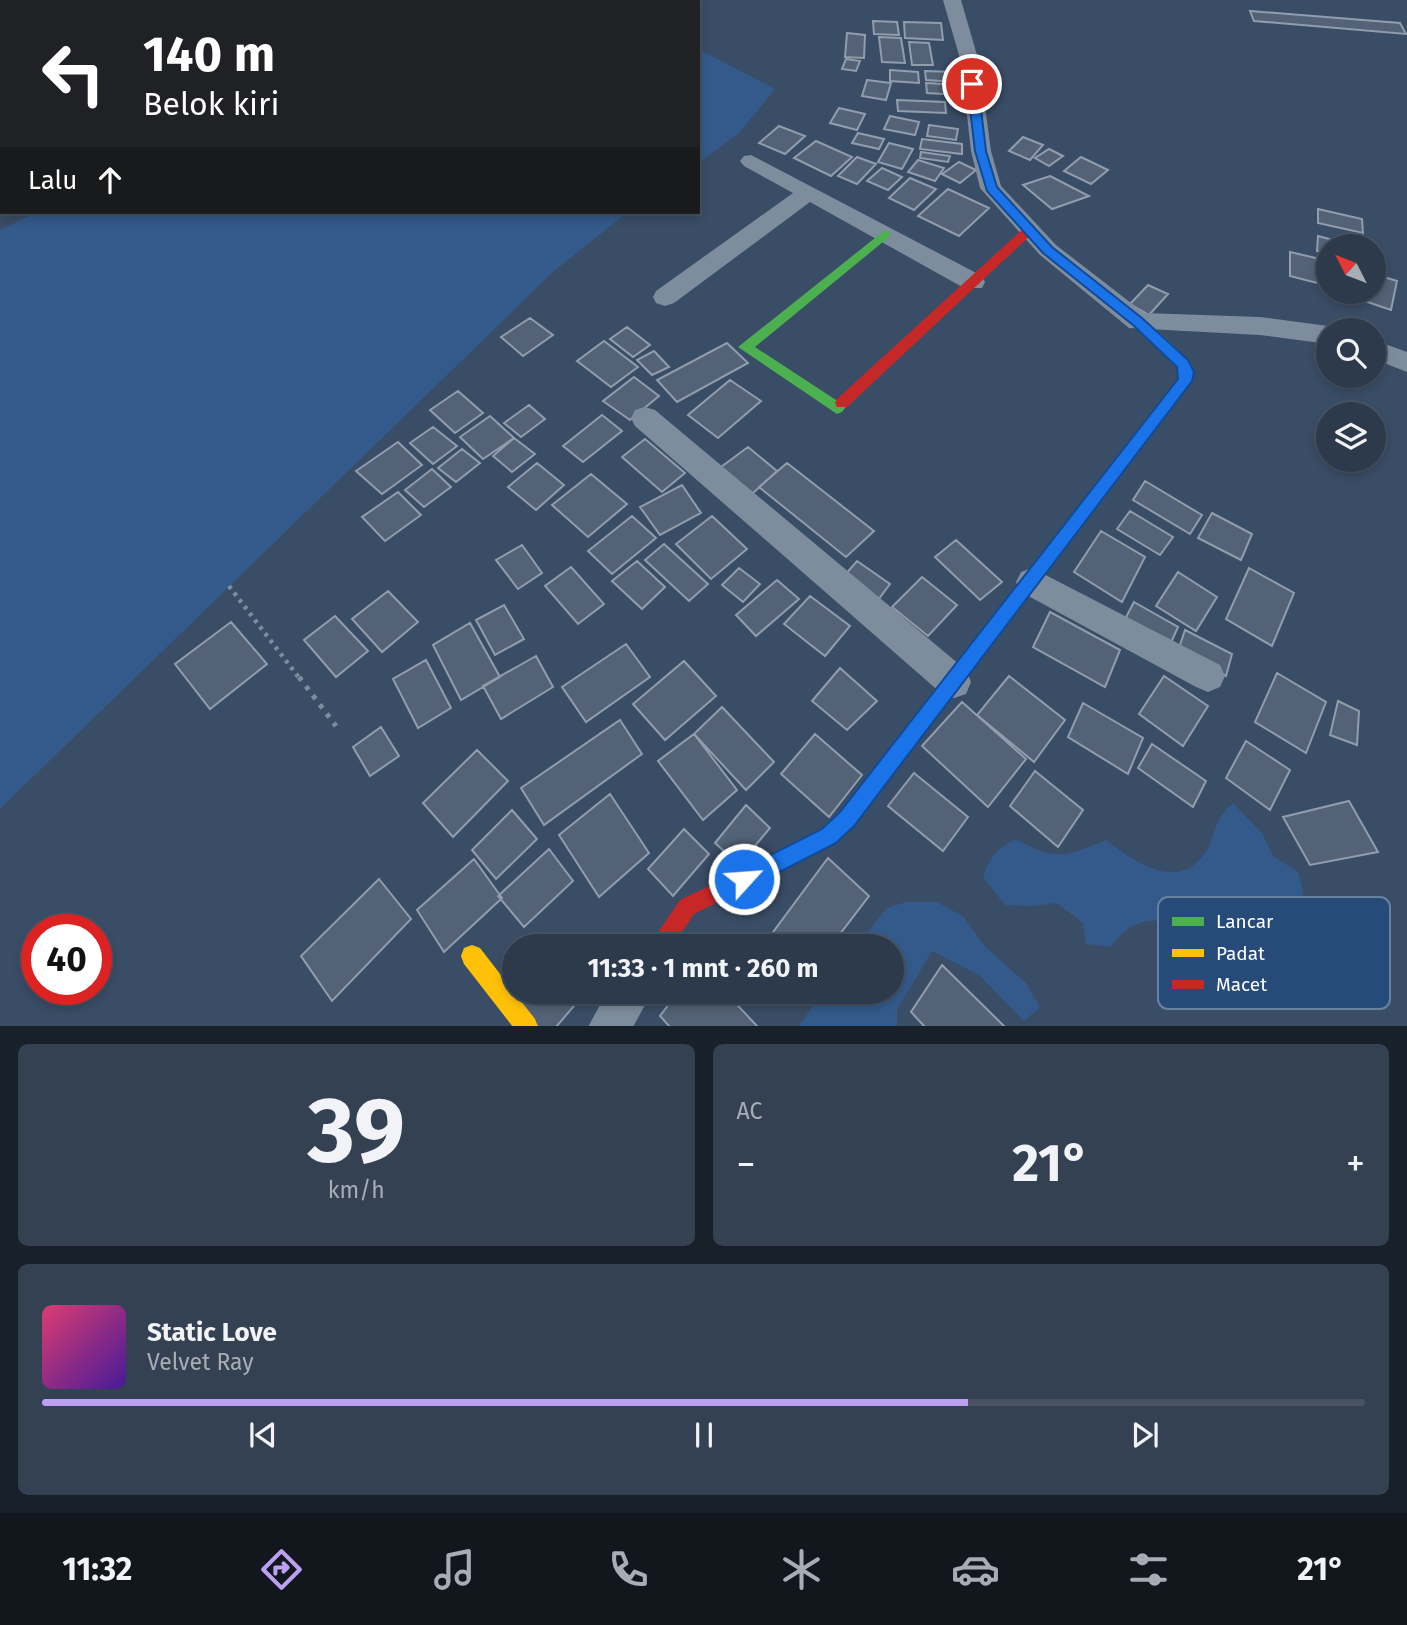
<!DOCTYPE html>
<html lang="id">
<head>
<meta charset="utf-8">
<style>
  body { margin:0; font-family:"Fira Sans",sans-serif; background:#344153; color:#f1f3f6; height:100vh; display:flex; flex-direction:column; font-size:26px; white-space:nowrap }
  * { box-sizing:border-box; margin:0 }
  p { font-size:23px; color:#a6adb5 }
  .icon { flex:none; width:38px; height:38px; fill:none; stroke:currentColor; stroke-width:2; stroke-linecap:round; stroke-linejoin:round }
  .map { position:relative; height:1026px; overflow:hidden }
  .side { display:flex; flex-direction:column; gap:18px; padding:18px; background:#18202a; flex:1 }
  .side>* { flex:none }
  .top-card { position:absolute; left:0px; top:0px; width:700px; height:214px; box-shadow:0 4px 10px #0003,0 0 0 2px #485464; background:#202124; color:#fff; overflow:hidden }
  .needle { width:46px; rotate:312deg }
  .controls { position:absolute; left:1316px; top:234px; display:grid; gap:14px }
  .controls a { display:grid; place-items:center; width:70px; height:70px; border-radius:50%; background:#2c3a4c; box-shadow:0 4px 10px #0003,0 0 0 2px #485464; font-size:35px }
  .speed { position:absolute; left:21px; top:914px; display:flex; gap:14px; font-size:35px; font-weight:700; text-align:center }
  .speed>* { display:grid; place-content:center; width:91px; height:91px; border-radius:50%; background:#2c3a4c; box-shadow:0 4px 10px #0003,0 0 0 2px #485464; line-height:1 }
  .speed .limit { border:10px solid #d22; background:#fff; color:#111 }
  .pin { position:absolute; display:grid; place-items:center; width:60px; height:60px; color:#fff; margin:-30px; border:4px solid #fff; border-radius:50%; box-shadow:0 2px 7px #0007 }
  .me { position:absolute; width:77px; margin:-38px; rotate:64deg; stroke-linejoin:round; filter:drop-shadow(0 0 5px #0008) }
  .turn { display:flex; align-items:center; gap:24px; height:147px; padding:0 28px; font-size:32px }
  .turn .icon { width:91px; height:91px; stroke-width:2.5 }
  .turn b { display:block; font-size:49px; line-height:60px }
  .then { display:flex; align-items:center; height:66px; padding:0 28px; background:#0003; gap:14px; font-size:26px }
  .big { font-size:52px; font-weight:700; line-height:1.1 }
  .side .tile { flex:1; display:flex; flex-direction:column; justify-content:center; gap:10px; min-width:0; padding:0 24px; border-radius:10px; background:#344153 }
  .side .dial { align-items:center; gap:0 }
  .dial b { font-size:91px; line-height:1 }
  .song { display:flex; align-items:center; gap:21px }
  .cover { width:84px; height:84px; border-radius:10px; background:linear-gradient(135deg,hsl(340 70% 55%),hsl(260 70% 35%)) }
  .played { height:7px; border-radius:4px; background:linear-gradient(90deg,#bca0f2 70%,#485464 70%) }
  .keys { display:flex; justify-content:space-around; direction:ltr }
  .heat { display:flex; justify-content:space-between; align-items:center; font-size:38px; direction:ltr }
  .side .tiles { flex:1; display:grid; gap:18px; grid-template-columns:1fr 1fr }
  .tile:last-child { grid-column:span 2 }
  .trip { position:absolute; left:502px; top:934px; width:402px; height:70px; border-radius:35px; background:#2c3a4c; box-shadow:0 4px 10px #0003,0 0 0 2px #485464; font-weight:700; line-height:70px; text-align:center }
  .tab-bar { display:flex; height:112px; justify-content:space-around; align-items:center; background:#12171e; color:#a6adb5 }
  .tab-bar .icon { width:49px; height:49px }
  .tab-bar .current { color:#bca0f2 }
  .tab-bar b { font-size:32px; color:#f1f3f6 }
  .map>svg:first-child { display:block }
  .green { fill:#335a8b }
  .building { fill:#536276; stroke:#919dad; stroke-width:2 }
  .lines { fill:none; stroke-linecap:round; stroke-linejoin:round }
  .path-far1 { stroke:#7e8d9d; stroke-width:4.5; stroke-dasharray:3.5 5; stroke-linecap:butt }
  .path { stroke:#7e8d9d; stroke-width:5; stroke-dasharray:4.5 7; stroke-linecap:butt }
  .street { fill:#7e8d9d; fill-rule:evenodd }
  .fast { fill:#4caf50; fill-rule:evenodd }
  .slow { fill:#ffc107; fill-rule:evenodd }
  .jam { fill:#c62828; fill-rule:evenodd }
  .route { fill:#1a73e8; stroke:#114b97; stroke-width:2 }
  .key { fill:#274b79; stroke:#6881a1; stroke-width:2 }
  .key-label { font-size:19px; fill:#fff }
</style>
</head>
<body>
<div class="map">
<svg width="1407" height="1027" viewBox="0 0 1407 1027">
  <rect width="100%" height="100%" fill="#3a4d66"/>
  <path class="green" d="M698,49l77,40 -37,45 -40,29z
    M38,212h590l-75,60 -553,537v-579z
    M1233,803l29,30 11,23 25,16 5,19 -3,16 -15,10 -39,-16 -24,-1 -2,19 -18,21c-31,-25 -67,-29 -91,7l-25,-3 -3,-21 -26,-20 -23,3 -29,-1 -22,-28c7,-20 14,-29 33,-38 38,22 50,18 90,1 25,19 68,51 95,18 3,-4 8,-9 9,-13 6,-19 8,-29 23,-42z
    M906,902h31l27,15 20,29 42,37 14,24 -16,14 -45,-46 -47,-24 -35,58v17h-98l24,-34h69v-45h-37l32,-39z"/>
  <path class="building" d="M1250,11l150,12 6,11 -152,-13z
    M873,21l24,1 2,13 -25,-1z
    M904,22l37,1 2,17 -38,-2z
    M847,33l18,2 -1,23 -19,-1z
    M879,37l22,1 4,25 -23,-1z
    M909,42l20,1 4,22h-21z
    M846,59l14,2 -4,10 -14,-2z
    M890,70l28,2 1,11 -29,-2z
    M925,71l30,1 1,10 -30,-2z
    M867,80l24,3 -5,17 -24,-4z
    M926,83l33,2 1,10 -33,-2z
    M897,100l48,2 1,11 -48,-2z
    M839,108l26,6 -8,16 -27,-7z
    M890,116l29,6 -4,13 -31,-6z
    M929,125l29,4 -2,11 -29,-4z
    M779,126l26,10 -20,18 -26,-11z
    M858,133l26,6 -5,10 -27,-6z
    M1023,137l20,8 -13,15 -21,-9z
    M922,139l40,5v10l-42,-5z
    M816,141l36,16 -21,19 -37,-18z
    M889,143l24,6 -11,20 -24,-7z
    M1049,149l14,7 -14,10 -14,-8z
    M921,152l29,4 -2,6 -28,-4z
    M857,157l19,7 -19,20 -19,-8z
    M1081,157l27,13 -17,14 -27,-13z
    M918,160l26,8 -9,13 -27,-9z
    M959,162l17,8 -16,13 -18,-9z
    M882,168l20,9 -14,13 -21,-9z
    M1050,176l39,20 -37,13 -29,-24z
    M910,178l26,11 -22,21 -25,-12z
    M948,189l41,19 -30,28 -41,-20z
    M1318,209l44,10 1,14 -45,-10z
    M1318,236l42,11h-32v7l-11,-3z
    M1290,252l26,6 1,25 -27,-7z
    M1374,274l23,7 -6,29 -53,-18h36z
    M1148,285l20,9 -19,21 -19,-11z
    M530,318l23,17 -30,21 -22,-19z
    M627,327l23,18 -17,12 -23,-18z
    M604,341l34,26 -27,20 -34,-26z
    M727,343l21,20 -71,39 -20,-22z
    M654,351l15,16 -17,8 -15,-15z
    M634,377l25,19 -29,24 -27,-19z
    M730,380l31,21 -43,37 -30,-23z
    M458,391l25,22 -28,20 -25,-23z
    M529,405l16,14 -24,18 -17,-14z
    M602,415l20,16 -39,31 -20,-16z
    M490,416l24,22 -31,21 -23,-22z
    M433,427l24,19 -24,18 -23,-21z
    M514,438l21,16 -23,18 -19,-16z
    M645,439l40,34 -23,19 -40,-35z
    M398,442l24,23 -40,29 -26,-23z
    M748,447l29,24 -25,23 -31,-27z
    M462,449l18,14 -24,19 -18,-14z
    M537,463l27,22 -28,25 -28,-23z
    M787,463l87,68 -28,26 -87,-70z
    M432,469l19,18 -27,20 -19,-17z
    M591,474l36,30 -39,33 -36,-32z
    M1145,481l57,34 -12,19 -57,-34z
    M682,485l19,28 -41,22 -20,-28z
    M398,492l23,23 -36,26 -23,-24z
    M1130,511l43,26 -13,18 -43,-26z
    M1212,513l40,21 -11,26 -43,-22z
    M632,516l24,22 -44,36 -24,-23z
    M712,516l35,33 -36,30 -35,-35z
    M1101,531l44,26 -23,45 -48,-30z
    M956,540l46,42 -22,18 -45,-43z
    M664,544l44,40 -19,17 -44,-41z
    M522,545l20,28 -24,16 -22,-29z
    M637,561l28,26 -23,22 -30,-28z
    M857,561l33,23 -12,16 -34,-24z
    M571,567l33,37 -26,20 -33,-38z
    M739,568l21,16 -17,18 -21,-17z
    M1249,568l45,25 -22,53 -46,-27z
    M1178,572l39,25 -21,34 -40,-25z
    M922,577l35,28 -29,31 -36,-29z
    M777,580l22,19 -43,37 -20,-21z
    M388,591l30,31 -36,30 -30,-33z
    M810,596l40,30 -25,30 -41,-32z
    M1134,602l44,25 -9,20 -45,-26z
    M504,605l20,34 -29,16 -19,-35z
    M1050,612l70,38 -15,37 -72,-40z
    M335,616l33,35 -32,26 -32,-37z
    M231,622l36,42 -57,45 -35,-45z
    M470,623l30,54 -39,23 -28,-55z
    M1185,630l47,24 -6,22 -48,-25z
    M626,644l24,33 -64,45 -24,-35z
    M536,656l17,31 -52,32 -18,-33z
    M426,660l25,48 -33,20 -25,-49z
    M684,661l32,35 -51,44 -32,-36z
    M840,668l37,33 -30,29 -35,-29z
    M1277,673l49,29 -20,51 -51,-31z
    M1009,676l56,44 -31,42 -57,-47z
    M1164,676l44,30 -25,40 -44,-32z
    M1338,701l21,10 -2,34 -27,-10z
    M962,702l64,57 -38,48 -66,-61z
    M1083,703l60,35 -15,36 -60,-37z
    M722,707l52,55 -28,28 -52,-56z
    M620,720l22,34 -98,71 -23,-37z
    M381,727l18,29 -29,20 -17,-29z
    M694,734l43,56 -34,30 -45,-59z
    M815,734l47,41 -33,42 -48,-43z
    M1246,741l44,29 -20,40 -44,-32z
    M1152,744l54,37 -13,26 -55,-39z
    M477,750l31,31 -55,56 -30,-34z
    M1035,771l48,39 -25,37 -48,-41z
    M914,773l54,44 -25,34 -55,-45z
    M610,794l39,59 -50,44 -40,-62z
    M1349,801l29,51 -68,13 -27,-48z
    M746,805l24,23 -31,37 -24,-22z
    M512,810l25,29 -41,40 -24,-29z
    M684,829l25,25 -36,42 -25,-27z
    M549,849l24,32 -49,46 -26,-31z
    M828,858l41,38 -39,51h-68z
    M474,859l28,39 -58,54 -27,-42z
    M379,879l32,40 -79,82 -31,-45z
    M514,964v28l71,1 -29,34h-18l-37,-48z
    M942,965l63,62h-80l-14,-15z
    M678,992h47l33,35h-88l-10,-11z"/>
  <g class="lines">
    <path class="path-far1" d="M229,586l71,93"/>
    <path class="path" d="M299,677l37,49"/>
    <path class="street" d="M943,0h18l18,62 12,89 10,35 55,59 88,68 116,4 68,9 10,5h-10v13l-68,-9 -131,-7 -89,-73 -60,-67 -9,-37 -10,-89z
      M751,155l231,121 3,6 -3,6h-18l-154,-86 -136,101 -9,3 -9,-3 -3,-6 3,-6 137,-98 -49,-27 -4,-5 4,-5z
      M1374,340l33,12v20l-33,-13z
      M645,407l10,3 311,260 5,12 -5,12 -12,4 -12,-4 -307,-268 -4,-8 4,-8z
      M1032,568l188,97 5,11 -5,11 -12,5 -12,-5 -175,-95 -5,-10 5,-10z
      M607,992h45l-19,35h-45z"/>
    <path class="fast" d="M885,230l6,4 -2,3 -134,110 81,53 6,-3 5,2 2,4 -7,9 -5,2 -99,-67z
      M1138,317l5,2c15,14 54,40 49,62l-185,244 -6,2 -6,-2 -3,-6 3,-6 183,-234 2,-7 -2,-5 -45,-42 -2,-3z"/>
    <path class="slow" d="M472,945l8,3 55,71 3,8h-25l-49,-63 -3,-8 3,-8z"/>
    <path class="jam" d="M1029,226l4,1v6l-186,174h-10l-2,-4 2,-4 188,-172z
      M1001,611l6,2 3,6 -3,6 -153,201 -18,17 -142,71 -22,33h-24l32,-47 122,-59 20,-12 18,-17 155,-199z"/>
  </g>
  <path class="route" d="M972,81l6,3 8,67 11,36 55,60 90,71 46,42 6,12 -2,9 -338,445 -18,17 -92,47 -7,-3 -3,-8 3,-7 85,-43 18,-17 338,-433 -1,-12 -44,-42 -90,-72 -56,-62 -12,-40 -8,-67z"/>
  <rect x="1158" y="897" width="232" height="112" rx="10" class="key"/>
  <rect x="1172" y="917" width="32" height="9" fill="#4caf50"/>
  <rect x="1172" y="949" width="32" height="8" fill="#ffc107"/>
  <rect x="1172" y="980" width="32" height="9" fill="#c62828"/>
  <g class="key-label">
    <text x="1216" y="928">Lancar</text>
    <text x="1216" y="960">Padat</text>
    <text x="1216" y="991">Macet</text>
  </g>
</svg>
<div class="controls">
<a><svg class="needle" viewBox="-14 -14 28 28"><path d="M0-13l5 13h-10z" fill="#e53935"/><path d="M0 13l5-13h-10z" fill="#a6adb5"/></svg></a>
<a><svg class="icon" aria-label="search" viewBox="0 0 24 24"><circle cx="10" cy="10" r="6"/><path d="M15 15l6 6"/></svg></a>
<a><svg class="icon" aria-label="layers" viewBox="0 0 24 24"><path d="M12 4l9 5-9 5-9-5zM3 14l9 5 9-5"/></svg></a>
</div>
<div class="speed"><div class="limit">40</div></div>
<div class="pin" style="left:972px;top:84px;background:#d93025"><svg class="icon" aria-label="arrive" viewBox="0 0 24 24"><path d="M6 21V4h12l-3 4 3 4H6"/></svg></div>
<svg class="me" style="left:744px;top:879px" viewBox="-20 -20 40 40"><circle r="17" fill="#1a73e8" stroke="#fff" stroke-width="3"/><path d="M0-11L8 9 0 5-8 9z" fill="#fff"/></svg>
<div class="trip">11:33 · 1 mnt · 260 m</div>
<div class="top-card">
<div class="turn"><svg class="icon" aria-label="left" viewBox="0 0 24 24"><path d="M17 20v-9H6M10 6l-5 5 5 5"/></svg><div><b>140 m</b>Belok kiri</div></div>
<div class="then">Lalu<svg class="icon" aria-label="ahead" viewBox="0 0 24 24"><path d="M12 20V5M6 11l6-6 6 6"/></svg></div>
</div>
</div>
<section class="side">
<div class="tiles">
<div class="tile dial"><b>39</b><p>km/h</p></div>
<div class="tile"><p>AC</p>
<div class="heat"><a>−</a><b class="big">21°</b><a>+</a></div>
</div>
<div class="tile">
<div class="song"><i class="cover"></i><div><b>Static Love</b><p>Velvet Ray</p></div></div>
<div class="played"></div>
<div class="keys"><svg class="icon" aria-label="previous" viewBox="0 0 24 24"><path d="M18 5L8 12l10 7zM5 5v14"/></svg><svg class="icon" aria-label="pause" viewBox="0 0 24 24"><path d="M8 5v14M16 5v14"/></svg><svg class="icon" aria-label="next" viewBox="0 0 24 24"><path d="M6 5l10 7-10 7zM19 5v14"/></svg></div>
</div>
</div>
</section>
<nav class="tab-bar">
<b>11:32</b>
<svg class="icon current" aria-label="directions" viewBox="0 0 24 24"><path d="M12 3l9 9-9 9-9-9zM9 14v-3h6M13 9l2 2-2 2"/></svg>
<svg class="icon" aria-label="music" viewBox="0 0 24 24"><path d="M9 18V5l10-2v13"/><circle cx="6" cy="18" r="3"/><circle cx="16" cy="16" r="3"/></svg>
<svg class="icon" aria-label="phone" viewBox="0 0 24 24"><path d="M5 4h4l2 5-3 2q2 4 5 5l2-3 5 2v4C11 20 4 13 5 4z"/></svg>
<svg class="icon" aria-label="climate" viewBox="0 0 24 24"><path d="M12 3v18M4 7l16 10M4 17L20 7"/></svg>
<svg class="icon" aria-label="car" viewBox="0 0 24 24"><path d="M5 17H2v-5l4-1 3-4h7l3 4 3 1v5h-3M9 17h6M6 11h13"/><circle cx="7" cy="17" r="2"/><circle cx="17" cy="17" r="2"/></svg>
<svg class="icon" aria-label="filters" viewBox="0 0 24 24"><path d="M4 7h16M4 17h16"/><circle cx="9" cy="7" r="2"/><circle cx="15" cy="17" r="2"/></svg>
<b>21°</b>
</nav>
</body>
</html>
